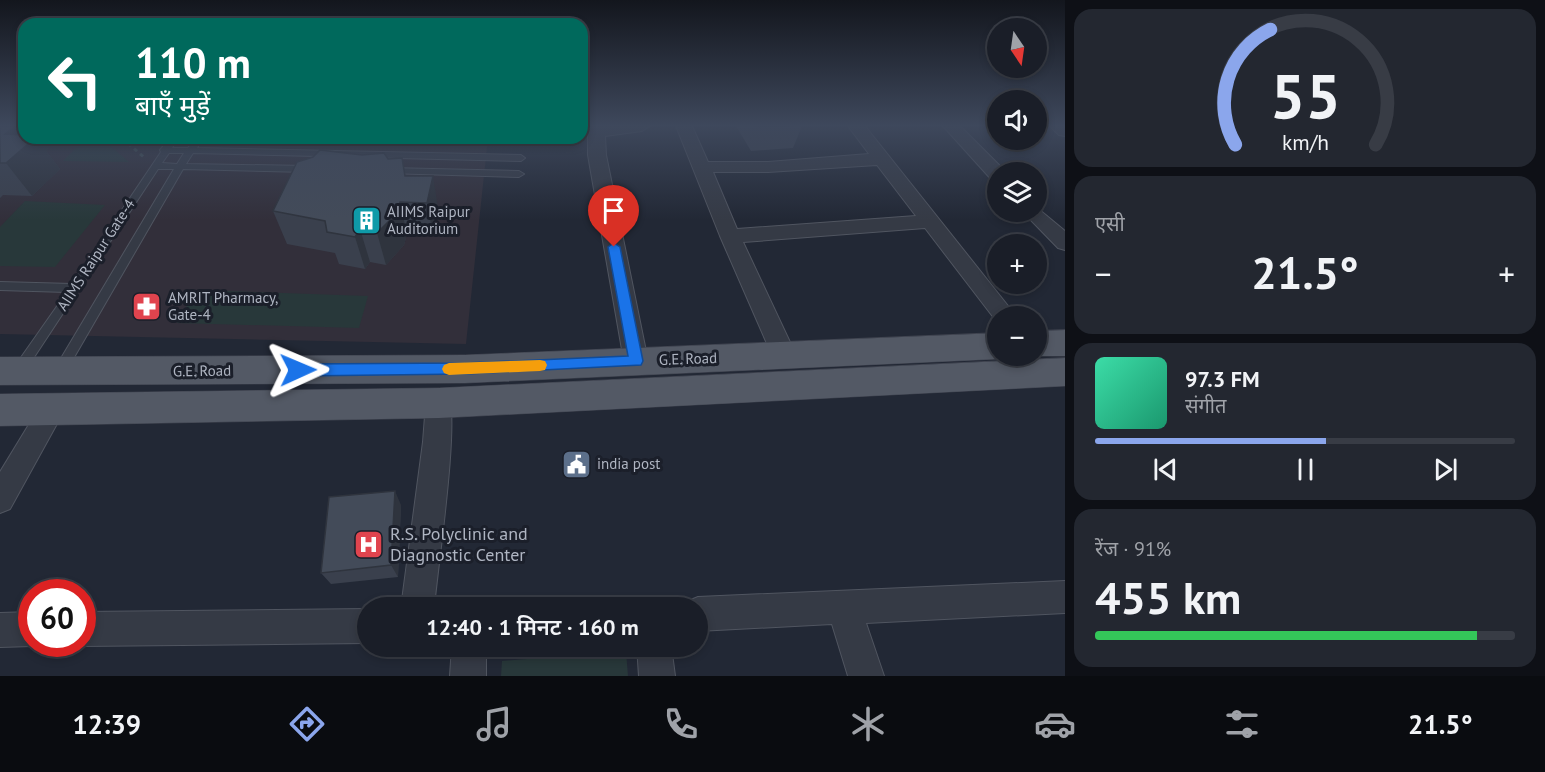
<!DOCTYPE html>
<html lang="hi">
<head>
<meta charset="utf-8">
<style>
  body { margin:0; font-family:"PT Sans","Noto Sans Devanagari",sans-serif; background:#232730; color:#f1f3f6; height:100vh; display:flex; flex-direction:column; font-size:22px; white-space:nowrap }
  * { box-sizing:border-box; margin:0 }
  p { font-size:20px; color:#9fa2a8 }
  .icon { flex:none; width:33px; height:33px; fill:none; stroke:currentColor; stroke-width:2; stroke-linecap:round; stroke-linejoin:round }
  .map { position:relative; flex:1; overflow:hidden }
  .sheet { display:flex; flex-direction:column; gap:9px; padding:9px; background:#0e1016; width:480px }
  .sheet>* { flex:none }
  .top-card { position:absolute; left:18px; top:18px; width:570px; height:126px; border-radius:18px; box-shadow:0 3px 9px #0003,0 0 0 2px #383c45; background:#00695c; color:#fff; overflow:hidden }
  .needle { width:39px; rotate:167deg }
  .tools { position:absolute; left:987px; top:18px; display:grid; gap:12px }
  .tools a { display:grid; place-items:center; width:60px; height:60px; border-radius:50%; background:#1a1e28; box-shadow:0 3px 9px #0003,0 0 0 2px #383c45; font-size:30px }
  .speed { position:absolute; left:18px; top:579px; display:flex; gap:12px; font-size:30px; font-weight:700; text-align:center }
  .speed>* { display:grid; place-content:center; width:78px; height:78px; border-radius:50%; background:#1a1e28; box-shadow:0 3px 9px #0003,0 0 0 2px #383c45; line-height:1 }
  .speed .limit { border:9px solid #d22; background:#fff; color:#111 }
  .pin { position:absolute; display:grid; place-items:center; width:51px; height:51px; color:#fff; margin:-62px -26px; border-radius:50% 50% 50% 0; rotate:-45deg; box-shadow:0 0 6px #0007 }
  .pin .icon { rotate:45deg }
  .me { position:absolute; width:66px; margin:-33px; rotate:89deg; stroke-linejoin:round; filter:drop-shadow(0 0 4px #0008) }
  .turn { display:flex; align-items:center; gap:21px; height:126px; padding:0 18px; font-size:27px }
  .turn .icon { width:78px; height:78px; stroke-width:2.5 }
  .turn b { display:block; font-size:42px; line-height:51px }
  .big { font-size:45px; font-weight:600; line-height:1.1 }
  .sheet .widget { flex:1; display:flex; flex-direction:column; justify-content:center; gap:9px; min-width:0; padding:0 21px; border-radius:18px; background:#232730 }
  .sheet .dial { align-items:center; gap:0 }
  .dial svg { height:156px; overflow:visible; fill:none; stroke:#383c45; stroke-width:7; stroke-linecap:round; text-anchor:middle }
  .dial text { fill:#f1f3f6; stroke:none }
  .song { display:flex; align-items:center; gap:18px }
  .cover { width:72px; height:72px; border-radius:9px; background:linear-gradient(135deg,hsl(160 70% 55%),hsl(160 70% 35%)) }
  .played { height:6px; border-radius:3px; background:linear-gradient(90deg,#8ba6ec 55%,#383c45 55%) }
  .keys { display:flex; justify-content:space-around; direction:ltr }
  .heat { display:flex; justify-content:space-between; align-items:center; font-size:33px; direction:ltr }
  .charge { height:9px; border-radius:4px; background:linear-gradient(90deg,#34c759 91%,#383c45 0) }
  .trip { position:absolute; left:357px; top:597px; width:351px; height:60px; border-radius:30px; background:#1a1e28; box-shadow:0 3px 9px #0003,0 0 0 2px #383c45; font-weight:600; line-height:60px; text-align:center }
  .dock { display:flex; height:96px; justify-content:space-around; align-items:center; background:#0a0c10; color:#9fa2a8 }
  .dock .icon { width:42px; height:42px }
  .dock .on { color:#8ba6ec }
  .dock b { font-size:27px; color:#f1f3f6 }
  main { display:flex; flex:1; min-height:0 }
  .map>svg:first-child { display:block }
  .medical { fill:#322f3a }
  .green { fill:#28383a }
  .lines { fill:none; stroke-linecap:round; stroke-linejoin:round }
  .lane-casing { stroke:#505560; stroke-width:2 }
  .street-casing { stroke:#505560; stroke-width:2 }
  .primary-casing { stroke:#3f434f; stroke-width:1 }
  .path { stroke:#455357; stroke-width:3; stroke-dasharray:4 4; stroke-linecap:butt }
  .lane { fill:#353a45; fill-rule:evenodd }
  .street { fill:#353a45; fill-rule:evenodd }
  .primary { fill:#535965; fill-rule:evenodd }
  .wall { fill:#3a404d }
  .shaded-wall { fill:#2f343e }
  .building { fill:#434b59; stroke:#2f343e; stroke-width:1.5 }
  .route { fill:#1a73e8; stroke:#114b97; stroke-width:1.5 }
  .slow { fill:#f59e0b }
  .labels { text-anchor:middle; stroke-width:6; stroke-linejoin:round; paint-order:stroke }
  .poi-label { font-size:15px; fill:#afb5c2; stroke:#1b1f2a; text-anchor:start }
  .street-label { font-size:15px; fill:#afb5c2; stroke:#1b1f2a }
  .near-poi-label { font-size:18px; fill:#afb5c2; stroke:#1b1f2a; text-anchor:start }
</style>
</head>
<body>
<main>
<div class="map">
<svg width="1065" height="676" viewBox="0 0 1065 676">
  <rect width="100%" height="100%" fill="#222835"/>
  <path class="medical" d="M0,126l24,12h464l-22,206 -466,-10z"/>
  <path class="green" d="M86,138h15l28,24 -66,-1z
    M223,138h45l-7,8 -45,2z
    M25,201l80,4 -50,62 -55,-1v-39z
    M196,290l172,6 -9,32 -182,-5z
    M626,651l2,25h-127l1,-15z"/>
  <g class="lines">
    <defs>
      <path id="lane" d="M170,138h8l-6,10h16l7,-10h8l-6,10 324,7 4,3 -4,3 -328,-8 -7,11 122,2 5,3 -5,3 -125,-3 -118,204h-8l-2,-4 2,-4 117,-196h-16l-135,205h-8l-2,-4 2,-4 52,-74 -67,-2v-8l72,2 89,-132 -1,-2zM169,153h15l-7,11 -15,-1z
        M389,168l130,3 5,3 -5,3 -133,-4v-4z"/>
      <path id="street" d="M588,126h62l-8,5 -37,5 1,19 42,206 -3,7 -9,3 -9,-3 -3,-7 -36,-206z
        M676,126h16l16,36h60l101,-8 -21,-28h17l151,190h-18l-1,6 -72,-94 -182,14 53,113 -3,7 -9,3 -9,-3 -55,-126zM877,165l39,51 -179,13 -24,-57h55z
        M943,126h17l46,46h-8v8l-7,-1z
        M1050,126h15v10l-6,-1z
        M1036,207l29,24v19l-7,-2 -35,-36h13z
        M439,392l9,3c12,24 -11,176 -14,213h-33l22,-166 3,-39 4,-8z
        M51,400l9,3 4,8 -54,98 -10,4v-41l42,-69z
        M1065,581v32l-199,10 18,53h-36l-16,-52 -134,7v-23h-14l2,-6 12,-5z
        M368,609v34l-286,3 -6,-2h6v-32z
        M32,612v32h6l-6,2 -32,1v-34z
        M452,646h34v30h-36z
        M637,646h34l4,30h-36z"/>
      <path id="primary" d="M1065,330v26h-34h5v-25z
        M998,333v23h11l-11,3 -533,24 -465,2v-28l465,-2z
        M1065,358v28l-626,32 -439,8v-32l439,-6z"/>
    </defs>
    <use href="#lane" class="lane-casing"/>
    <use href="#street" class="street-casing"/>
    <use href="#primary" class="primary-casing"/>
    <path class="path" d="M122,138l24,21"/>
    <use href="#lane" class="lane"/>
    <use href="#street" class="street"/>
    <use href="#primary" class="primary"/>
  </g>
  <path class="wall" d="M0,126l46,25 14,18 -28,27 -29,-1 -3,3z
    M736,126h66l-9,22 -42,3z
    M287,138h136l-135,1z
    M405,176l33,32 -5,27 -26,-1 -3,11 -18,20 -16,-3 -5,7 -26,-5 -4,-11 -48,-9 -14,-33z
    M401,505l-3,72 -67,7 -10,-11z"/>
  <path class="shaded-wall" d="M15,126h9v12h36l-14,13 14,18 -28,27 -26,-33 -1,-29z
    M433,176l5,32 -5,27 -6,-32z
    M400,202l7,32 -3,11 -18,20 -9,-32z
    M360,229l10,33 -5,7 -10,-32z
    M395,491l6,14 -3,72 -7,-12z"/>
  <path class="building" d="M0,126h15l-10,8 19,1v3h11l-29,25h-6z
    M757,126h33l-32,1z
    M320,150l42,5 22,-2 4,6 14,-1 3,18h28l-6,27 -27,-1 -3,11 -20,20 -17,-4 -5,8 -28,-5 -2,-11 -52,-10 24,-49 16,-5z
    M395,491l-4,74 -70,8 8,-76z"/>
  <linearGradient id="sky" x2="0" y2="1"><stop stop-color="#13161d"/><stop offset="0.57" stop-color="#3e485c"/><stop offset="1" stop-color="#3e485c" stop-opacity="0"/></linearGradient>
  <rect width="1065" height="220" fill="url(#sky)"/>
  <path class="route" d="M614,243l6,4 23,114 -2,4 -176,9 -167,2 -5,-2 -2,-4 2,-4 5,-2 167,-1 163,-7 -20,-109z"/>
  <path class="slow" d="M540,360l5,1 2,4 -2,5 -5,1 -91,4 -5,-2 -2,-4 2,-4 5,-2z"/>
  <defs>
    <symbol id="building-square" viewBox="-11 -11 22 22"><rect x="-9" y="-9" width="18" height="18" rx="4" fill="#0f9aa8" stroke="#1b1f2a"/><path d="M-4-6H4V6H1V3H-1V6H-4ZM-2.5-4.3h1.7v1.8h-1.7ZM.8-4.3h1.7v1.8H.8ZM-2.5-1h1.7V.8h-1.7ZM.8-1h1.7V.8H.8Z" fill="#fff"/></symbol>
    <symbol id="pharmacy-square" viewBox="-11 -11 22 22"><rect x="-9" y="-9" width="18" height="18" rx="4" fill="#e0444e" stroke="#1b1f2a"/><path d="M-2-6h4v4h4v4h-4v4h-4v-4h-4v-4h4Z" fill="#fff"/></symbol>
    <symbol id="civic-square" viewBox="-11 -11 22 22"><rect x="-9" y="-9" width="18" height="18" rx="4" fill="#5c6f8a" stroke="#1b1f2a"/><path d="M-.6-6.5H3V-4.5H.6V-3L4-1V1h2V6H-6V1h2V-1L-.6-3ZM-1.2 2.5V6h2.4V2.5Z" fill="#fff"/></symbol>
    <symbol id="hospital-square" viewBox="-11 -11 22 22"><rect x="-9" y="-9" width="18" height="18" rx="4" fill="#e0444e" stroke="#1b1f2a"/><path d="M-5-5h3v3.5h4V-5h3V5h-3V1.5h-4V5h-3Z" fill="#fff"/></symbol>
  </defs>
  <g fill-rule="evenodd">
    <use href="#building-square" x="350" y="204" width="33" height="33"/>
    <use href="#pharmacy-square" x="130" y="290" width="33" height="33"/>
    <use href="#civic-square" x="560" y="448" width="33" height="33"/>
    <use href="#hospital-square" x="352" y="528" width="33" height="33"/>
  </g>
  <g class="labels">
    <g class="poi-label">
      <text x="387" y="217">AIIMS Raipur<tspan x="387" dy="17">Auditorium</tspan></text>
      <text x="168" y="303">AMRIT Pharmacy,<tspan x="168" dy="17">Gate-4</tspan></text>
      <text x="597" y="469">india post</text>
    </g>
    <g class="street-label">
      <text transform="translate(96 255) rotate(-57)" y="5">AIIMS Raipur Gate-4</text>
      <text transform="translate(688 359) rotate(-2)" y="5">G.E. Road</text>
      <text transform="translate(202 371) rotate(-1)" y="5">G.E. Road</text>
    </g>
    <g class="near-poi-label">
      <text x="390" y="540">R.S. Polyclinic and<tspan x="390" dy="21">Diagnostic Center</tspan></text>
    </g>
  </g>
</svg>
<div class="tools">
<a><svg class="needle" viewBox="-14 -14 28 28"><path d="M0-13l5 13h-10z" fill="#e53935"/><path d="M0 13l5-13h-10z" fill="#9fa2a8"/></svg></a>
<a><svg class="icon" aria-label="sound" viewBox="0 0 24 24"><path d="M4 9h4l5-4v14l-5-4H4zM17 9q2 3 0 6"/></svg></a>
<a><svg class="icon" aria-label="layers" viewBox="0 0 24 24"><path d="M12 4l9 5-9 5-9-5zM3 14l9 5 9-5"/></svg></a>
<a>+</a>
<a>−</a>
</div>
<div class="speed"><div class="limit">60</div></div>
<div class="pin" style="left:614px;top:247px;background:#d93025"><svg class="icon" aria-label="arrive" viewBox="0 0 24 24"><path d="M6 21V4h12l-3 4 3 4H6"/></svg></div>
<svg class="me" style="left:298px;top:370px" viewBox="-20 -20 40 40"><path d="M0-17L14 15 0 8-14 15z" fill="#1a73e8" stroke="#fff" stroke-width="4"/></svg>
<div class="trip">12:40 · 1 मिनट · 160 m</div>
<div class="top-card">
<div class="turn"><svg class="icon" aria-label="left" viewBox="0 0 24 24"><path d="M17 20v-9H6M10 6l-5 5 5 5"/></svg><div><b>110 m</b>बाएँ मुड़ें</div></div>
</div>
</div>
<section class="sheet">
<div class="widget dial"><svg viewBox="0 0 100 80">
<path d="M14 69A42 42 0 1 1 86 69"/>
<path d="M14 69A42 42 0 0 1 32 10" stroke="#8ba6ec"/>
<text x="50" y="56" font-size="32" font-weight="700">55</text>
<text x="50" y="72" font-size="11">km/h</text>
</svg></div>
<div class="widget"><p>एसी</p>
<div class="heat"><a>−</a><b class="big">21.5°</b><a>+</a></div>
</div>
<div class="widget">
<div class="song"><i class="cover"></i><div><b>97.3 FM</b><p>संगीत</p></div></div>
<div class="played"></div>
<div class="keys"><svg class="icon" aria-label="previous" viewBox="0 0 24 24"><path d="M18 5L8 12l10 7zM5 5v14"/></svg><svg class="icon" aria-label="pause" viewBox="0 0 24 24"><path d="M8 5v14M16 5v14"/></svg><svg class="icon" aria-label="next" viewBox="0 0 24 24"><path d="M6 5l10 7-10 7zM19 5v14"/></svg></div>
</div>
<div class="widget"><p>रेंज · 91%</p><b class="big">455 km</b><div class="charge"></div></div>
</section>
</main>
<nav class="dock">
<b>12:39</b>
<svg class="icon on" aria-label="directions" viewBox="0 0 24 24"><path d="M12 3l9 9-9 9-9-9zM9 14v-3h6M13 9l2 2-2 2"/></svg>
<svg class="icon" aria-label="music" viewBox="0 0 24 24"><path d="M9 18V5l10-2v13"/><circle cx="6" cy="18" r="3"/><circle cx="16" cy="16" r="3"/></svg>
<svg class="icon" aria-label="phone" viewBox="0 0 24 24"><path d="M5 4h4l2 5-3 2q2 4 5 5l2-3 5 2v4C11 20 4 13 5 4z"/></svg>
<svg class="icon" aria-label="climate" viewBox="0 0 24 24"><path d="M12 3v18M4 7l16 10M4 17L20 7"/></svg>
<svg class="icon" aria-label="car" viewBox="0 0 24 24"><path d="M5 17H2v-5l4-1 3-4h7l3 4 3 1v5h-3M9 17h6M6 11h13"/><circle cx="7" cy="17" r="2"/><circle cx="17" cy="17" r="2"/></svg>
<svg class="icon" aria-label="filters" viewBox="0 0 24 24"><path d="M4 7h16M4 17h16"/><circle cx="9" cy="7" r="2"/><circle cx="15" cy="17" r="2"/></svg>
<b>21.5°</b>
</nav>
</body>
</html>
